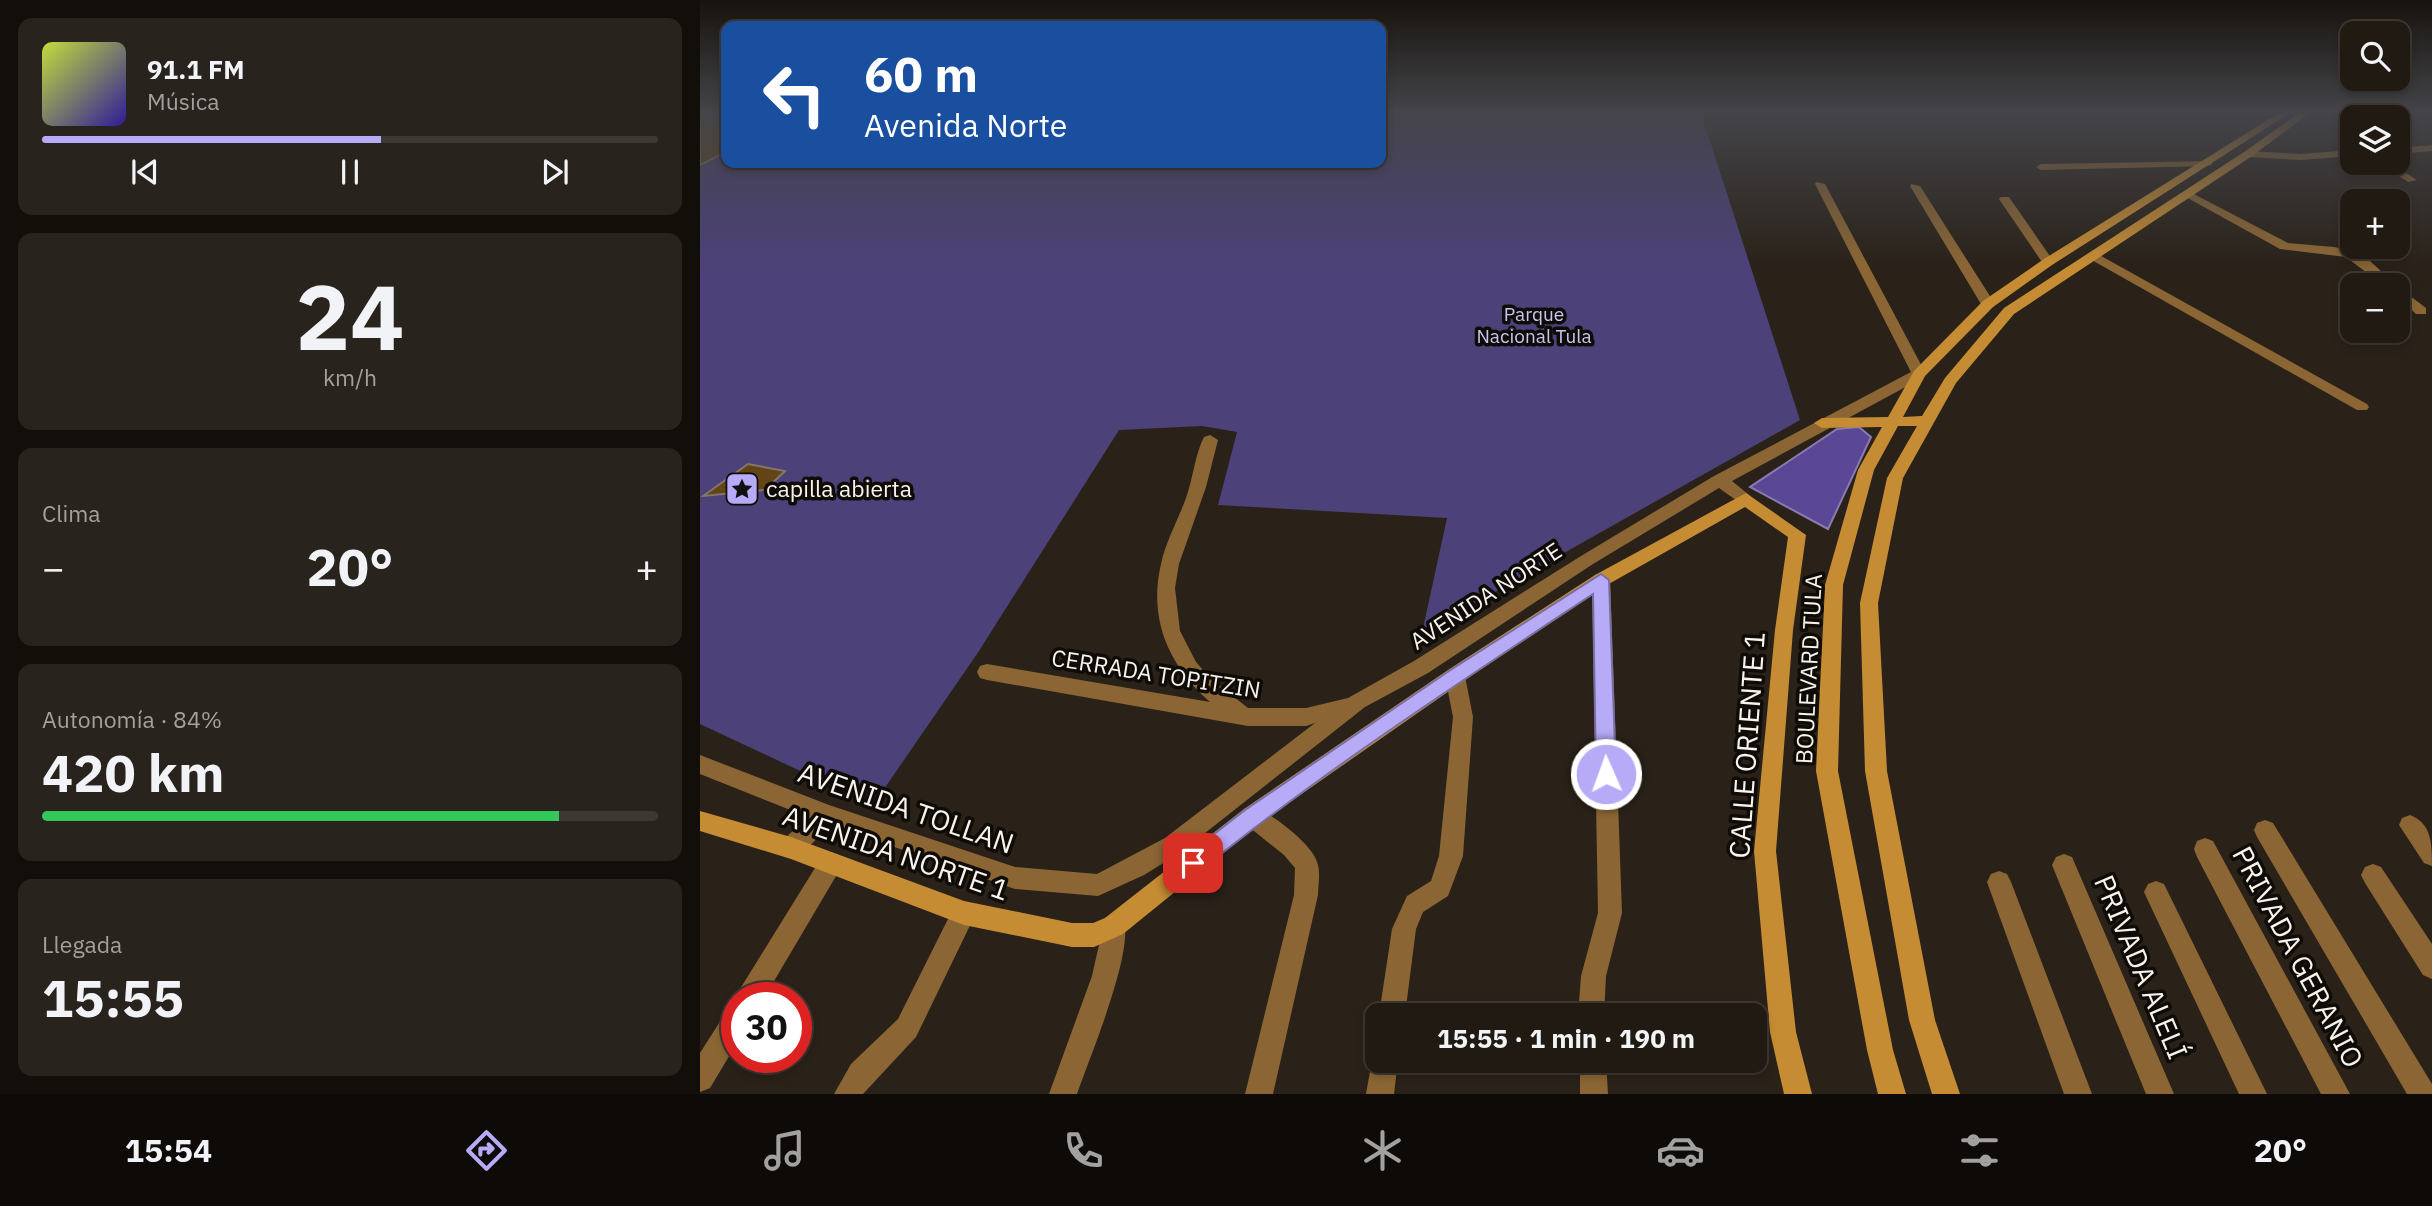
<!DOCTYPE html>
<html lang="es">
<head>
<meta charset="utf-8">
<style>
  body { margin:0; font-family:"IBM Plex Sans",sans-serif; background:#28231c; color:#f1f3f6; height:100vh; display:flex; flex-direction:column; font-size:26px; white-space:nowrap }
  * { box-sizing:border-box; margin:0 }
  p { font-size:23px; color:#a2a1a0 }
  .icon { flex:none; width:38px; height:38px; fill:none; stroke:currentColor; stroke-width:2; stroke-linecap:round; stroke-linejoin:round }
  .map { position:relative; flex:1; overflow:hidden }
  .side { display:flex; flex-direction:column; gap:18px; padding:18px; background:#120e0a; width:700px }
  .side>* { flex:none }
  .banner { position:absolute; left:21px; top:21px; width:665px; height:147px; border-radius:14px; box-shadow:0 4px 10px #0003,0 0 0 2px #3d3833; background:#1a4fa0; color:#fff; overflow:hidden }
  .fabs { position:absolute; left:1640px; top:21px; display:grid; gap:14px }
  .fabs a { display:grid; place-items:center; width:70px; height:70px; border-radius:14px; background:#201a13; box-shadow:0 4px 10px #0003,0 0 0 2px #3d3833; font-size:35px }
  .speed { position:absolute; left:21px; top:982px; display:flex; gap:14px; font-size:35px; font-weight:700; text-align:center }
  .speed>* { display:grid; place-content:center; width:91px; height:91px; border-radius:50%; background:#201a13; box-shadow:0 4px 10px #0003,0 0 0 2px #3d3833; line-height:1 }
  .speed .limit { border:10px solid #d22; background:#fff; color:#111 }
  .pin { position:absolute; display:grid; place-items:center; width:60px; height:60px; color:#fff; margin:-30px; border-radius:14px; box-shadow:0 4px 10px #0006 }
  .me { position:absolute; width:77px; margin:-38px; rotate:358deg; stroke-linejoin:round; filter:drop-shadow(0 0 5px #0008) }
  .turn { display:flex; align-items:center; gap:24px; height:147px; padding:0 28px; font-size:32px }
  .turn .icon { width:91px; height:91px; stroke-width:2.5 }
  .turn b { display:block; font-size:49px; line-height:60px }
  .big { font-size:52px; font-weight:700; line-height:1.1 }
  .side .card { flex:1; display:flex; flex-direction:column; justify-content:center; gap:10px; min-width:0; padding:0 24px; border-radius:14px; background:#28231c }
  .side .dial { align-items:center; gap:0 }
  .dial b { font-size:91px; line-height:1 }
  .song { display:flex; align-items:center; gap:21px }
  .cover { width:84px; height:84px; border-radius:10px; background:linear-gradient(135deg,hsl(70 70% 55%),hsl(250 70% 35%)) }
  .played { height:7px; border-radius:4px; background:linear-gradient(90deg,#b7abf7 55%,#3d3833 55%) }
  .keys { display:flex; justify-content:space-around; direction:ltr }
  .heat { display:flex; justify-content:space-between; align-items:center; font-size:38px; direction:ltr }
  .charge { height:10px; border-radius:5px; background:linear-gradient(90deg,#34c759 84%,#3d3833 0) }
  .trip { position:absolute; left:665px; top:1003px; width:402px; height:70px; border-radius:14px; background:#201a13; box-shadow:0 4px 10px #0003,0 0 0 2px #3d3833; font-weight:700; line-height:70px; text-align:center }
  .tab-bar { display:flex; height:112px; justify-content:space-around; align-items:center; background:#0d0a08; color:#a2a1a0 }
  .tab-bar .icon { width:49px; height:49px }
  .tab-bar .on { color:#b7abf7 }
  .tab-bar b { font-size:32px; color:#f1f3f6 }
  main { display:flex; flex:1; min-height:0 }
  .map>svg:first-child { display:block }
  .green { fill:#4c4179 }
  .water { fill:#5a4896; stroke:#897bb0; stroke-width:2 }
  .building { fill:#634416; stroke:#81786c; stroke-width:2 }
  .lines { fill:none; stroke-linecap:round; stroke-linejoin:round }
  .street { fill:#8b6634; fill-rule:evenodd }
  .secondary { fill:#c68c33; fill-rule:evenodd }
  .route { fill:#b7abf7; stroke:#776fa1; stroke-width:2 }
  .labels { text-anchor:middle; stroke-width:7; stroke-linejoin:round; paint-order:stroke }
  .far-park-label { font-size:19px; fill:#cac4f0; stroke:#0f0c08 }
  .poi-label { font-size:23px; fill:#f8f3ec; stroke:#0f0c08; text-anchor:start }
  .street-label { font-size:23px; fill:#f8f3ec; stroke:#0f0c08 }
  .near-street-label { font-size:28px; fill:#f8f3ec; stroke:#0f0c08 }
</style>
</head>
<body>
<main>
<section class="side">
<div class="card">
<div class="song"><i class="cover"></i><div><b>91.1 FM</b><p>Música</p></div></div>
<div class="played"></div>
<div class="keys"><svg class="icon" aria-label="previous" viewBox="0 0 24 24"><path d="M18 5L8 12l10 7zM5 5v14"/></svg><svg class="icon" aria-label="pause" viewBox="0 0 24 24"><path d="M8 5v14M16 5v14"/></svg><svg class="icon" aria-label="next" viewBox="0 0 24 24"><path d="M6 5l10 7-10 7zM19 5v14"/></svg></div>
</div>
<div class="card dial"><b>24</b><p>km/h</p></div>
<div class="card"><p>Clima</p>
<div class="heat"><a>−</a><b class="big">20°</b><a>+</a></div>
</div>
<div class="card"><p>Autonomía · 84%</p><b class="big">420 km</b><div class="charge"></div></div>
<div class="card"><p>Llegada</p><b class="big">15:55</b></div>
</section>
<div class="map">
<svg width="1732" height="1094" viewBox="0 0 1732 1094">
  <rect width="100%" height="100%" fill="#2a2219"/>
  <path class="green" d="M0,113h26v50h655v-50h320l99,307 -378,213 25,-115 -229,-13 19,-73 -35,-6 -83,4 -142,224 -104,151 -173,-81z"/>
  <path class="water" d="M1159,427l12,10 -43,92 -78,-42 87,-58z"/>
  <path class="building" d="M0,113h26v39l-26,13z
    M48,464l37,7 -20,19 -62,6z"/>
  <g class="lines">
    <path class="street" d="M1732,145v6l-34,3v-6z
      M1652,150v6l-51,4 -53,-3 -5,-3 5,-3 53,3z
      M1512,161v4l-4,1 -167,4 -5,-3 5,-3z
      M1678,163h12l27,17 -9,2z
      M1116,182l9,2 101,190 -2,3 -192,104 22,18 -2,4h-12l-21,-15 -126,76 -165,109 -63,34 -184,145 -37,23 -46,21 -83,-7 -184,-64 -32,31 -8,3 -8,-3 -3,-8 3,-8 25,-23 -108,-43v-19l129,50 186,62 82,7 68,-36 150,-115 -9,3h-58l-261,-46 -7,-2 -3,-6 3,-6 7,-2 223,38c-41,-36 -62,-83 -49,-138 5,-23 17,-44 25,-66 7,-19 9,-44 18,-61l6,-2 8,5 -12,47 -27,77 -4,24 5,43 16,31 14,16 38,30h58l42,-10 66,-37 167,-105 133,-80 197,-104 -96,-188z
      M1211,184l9,2 75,118 -2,3 -5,1 -7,-4 -71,-118z
      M1488,191l100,52 46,4 20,4 16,10 26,24h-13l-37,-28 -66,-8 -96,-53v-4z
      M1301,197h8l45,65 -2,3h-8l-45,-66z
      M1394,252l273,152 2,3 -2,3h-10l-267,-151v-6z
      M1698,287l28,21v6h-10l-18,-17z
      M901,573l6,2 3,5 12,333 -16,63 -2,39h-26l3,-39 17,-63 -6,-333 3,-5z
      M755,668l7,2 3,6 8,41 -10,139 -15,40 -25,16 -7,17 -11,86h-26l13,-86 15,-33 24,-15 8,-25 14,-139 -8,-41 3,-6z
      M552,806c18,6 60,38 65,56 4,10 1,23 1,33l-45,199h-28l49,-199 1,-27 -11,-13 -40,-32 -3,-7 3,-7z
      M1710,815c22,8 22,30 22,51l-8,-3 -25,-38 3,-7z
      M1565,820l8,3 159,261v10h-25l-150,-257 -3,-7 3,-7z
      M1505,838l8,3 137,253h-29l-124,-237 -3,-8 3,-8z
      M131,852l8,3 4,8 -4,8 -75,127 -27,1 3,-10 83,-134z
      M1364,854l8,3 102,237h-28l-94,-229 4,-8z
      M1673,864l8,3 51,77v35l-9,-4 -58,-92 -4,-8 4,-8z
      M1299,871l8,3 4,8 81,212h-28l-77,-212 4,-8z
      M1456,881l8,3 103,210h-28l-95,-202 4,-8z
      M264,901l9,4 3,8 -60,124 -53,57h-29l17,-30 47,-45 57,-114z
      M414,914l9,4c13,30 -34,141 -46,176h-28l43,-118 13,-58z
      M37,1005v38l-27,45 -10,4v-39l28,-44z
      M677,1050v10h21l-4,34h-28l6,-34z
      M880,1060h26l2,34h-28z"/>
    <path class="secondary" d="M1579,113h11l-238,152 -59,42 -68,69 -22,41 19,-1 23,-38 59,-70 240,-156 55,-39h11l-58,43 -238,158 -58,69 -53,95 -25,125 9,168 48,249 25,74h-28l-23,-74 -44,-249 -5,-168 27,-125 30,-52h-19l-24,44 -31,115 -5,186 55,279 13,44h-28l-11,-44 -51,-279 9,-186 33,-115 24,-43 -60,1 -8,-5 8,-5 66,-1 26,-46 69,-70 61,-42z
      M1046,493l60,42 -13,95 -17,221 20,181 16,62h-28l-14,-62 -16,-181 21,-221 13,-93 -43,-30 -138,78 -145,97 -202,141 -137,111 -29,13h-22l-108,-22 -173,-66 -91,-28v-20l91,26 173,64 108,22h21l12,-5 139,-109 204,-139 147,-95z"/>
  </g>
  <linearGradient id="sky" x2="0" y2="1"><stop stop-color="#17130e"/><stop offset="0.42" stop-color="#444449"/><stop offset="1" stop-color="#444449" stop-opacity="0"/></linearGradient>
  <rect width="1732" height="266" fill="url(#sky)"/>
  <path class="route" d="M901,574l8,6 7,194 -3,6 -7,3 -7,-3 -3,-6 -3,-180c-133,88 -268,176 -392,276l-8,3 -7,-3 -3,-7 3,-7 59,-46 204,-139z"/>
  <defs>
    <symbol id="sight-square" viewBox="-11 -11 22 22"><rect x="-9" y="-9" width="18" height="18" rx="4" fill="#b7abf7" stroke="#0f0c08"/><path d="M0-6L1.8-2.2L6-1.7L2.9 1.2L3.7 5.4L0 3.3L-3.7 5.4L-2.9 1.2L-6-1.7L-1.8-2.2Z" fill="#111"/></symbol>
  </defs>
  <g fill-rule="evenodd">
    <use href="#sight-square" x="23" y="470" width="38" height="38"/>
  </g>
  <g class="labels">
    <g class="far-park-label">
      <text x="834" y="321">Parque<tspan x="834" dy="22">Nacional Tula</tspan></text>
    </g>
    <g class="poi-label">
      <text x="66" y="497">capilla abierta</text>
    </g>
    <g class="street-label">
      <text transform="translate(786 596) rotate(-33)" y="8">AVENIDA NORTE</text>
      <text transform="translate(1109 669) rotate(-87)" y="8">BOULEVARD TULA</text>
      <text transform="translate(456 674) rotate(9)" y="8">CERRADA TOPITZIN</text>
    </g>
    <g class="near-street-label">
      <text transform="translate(1047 745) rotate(-86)" y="10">CALLE ORIENTE 1</text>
      <text transform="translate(206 808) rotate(19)" y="10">AVENIDA TOLLAN</text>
      <text transform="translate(196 853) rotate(19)" y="10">AVENIDA NORTE 1</text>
      <text transform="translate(1598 957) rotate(62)" y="10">PRIVADA GERANIO</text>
      <text transform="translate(1441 967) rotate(67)" y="10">PRIVADA ALELÍ</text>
    </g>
  </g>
</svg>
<div class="fabs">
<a><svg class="icon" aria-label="search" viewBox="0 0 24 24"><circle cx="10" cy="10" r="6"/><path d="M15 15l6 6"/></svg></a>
<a><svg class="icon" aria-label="layers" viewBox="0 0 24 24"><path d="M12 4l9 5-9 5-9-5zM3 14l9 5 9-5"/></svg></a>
<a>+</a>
<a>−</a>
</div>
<div class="speed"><div class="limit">30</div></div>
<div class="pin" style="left:493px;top:863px;background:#d93025"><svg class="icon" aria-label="arrive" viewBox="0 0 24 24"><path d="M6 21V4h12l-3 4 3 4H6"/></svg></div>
<svg class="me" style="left:906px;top:774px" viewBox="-20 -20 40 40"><circle r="17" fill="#b7abf7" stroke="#fff" stroke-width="3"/><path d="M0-11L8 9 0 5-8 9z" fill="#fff"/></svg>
<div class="trip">15:55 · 1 min · 190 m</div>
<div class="banner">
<div class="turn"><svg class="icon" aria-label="left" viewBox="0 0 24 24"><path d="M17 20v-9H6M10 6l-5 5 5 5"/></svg><div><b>60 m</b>Avenida Norte</div></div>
</div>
</div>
</main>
<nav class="tab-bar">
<b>15:54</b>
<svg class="icon on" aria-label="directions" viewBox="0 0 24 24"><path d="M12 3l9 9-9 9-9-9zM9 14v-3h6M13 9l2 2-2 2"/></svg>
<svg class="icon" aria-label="music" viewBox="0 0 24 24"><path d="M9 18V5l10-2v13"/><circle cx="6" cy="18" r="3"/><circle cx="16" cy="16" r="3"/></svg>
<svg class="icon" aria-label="phone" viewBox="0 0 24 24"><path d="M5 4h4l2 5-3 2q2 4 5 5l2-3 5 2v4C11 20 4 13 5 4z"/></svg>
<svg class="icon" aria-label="climate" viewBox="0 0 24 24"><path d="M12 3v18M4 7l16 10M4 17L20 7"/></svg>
<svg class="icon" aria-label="car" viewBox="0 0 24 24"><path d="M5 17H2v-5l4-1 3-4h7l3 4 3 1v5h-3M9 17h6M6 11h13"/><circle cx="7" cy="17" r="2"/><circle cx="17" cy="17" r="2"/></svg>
<svg class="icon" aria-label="filters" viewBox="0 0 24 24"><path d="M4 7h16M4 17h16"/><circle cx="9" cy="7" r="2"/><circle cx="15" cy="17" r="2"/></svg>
<b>20°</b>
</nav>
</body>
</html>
